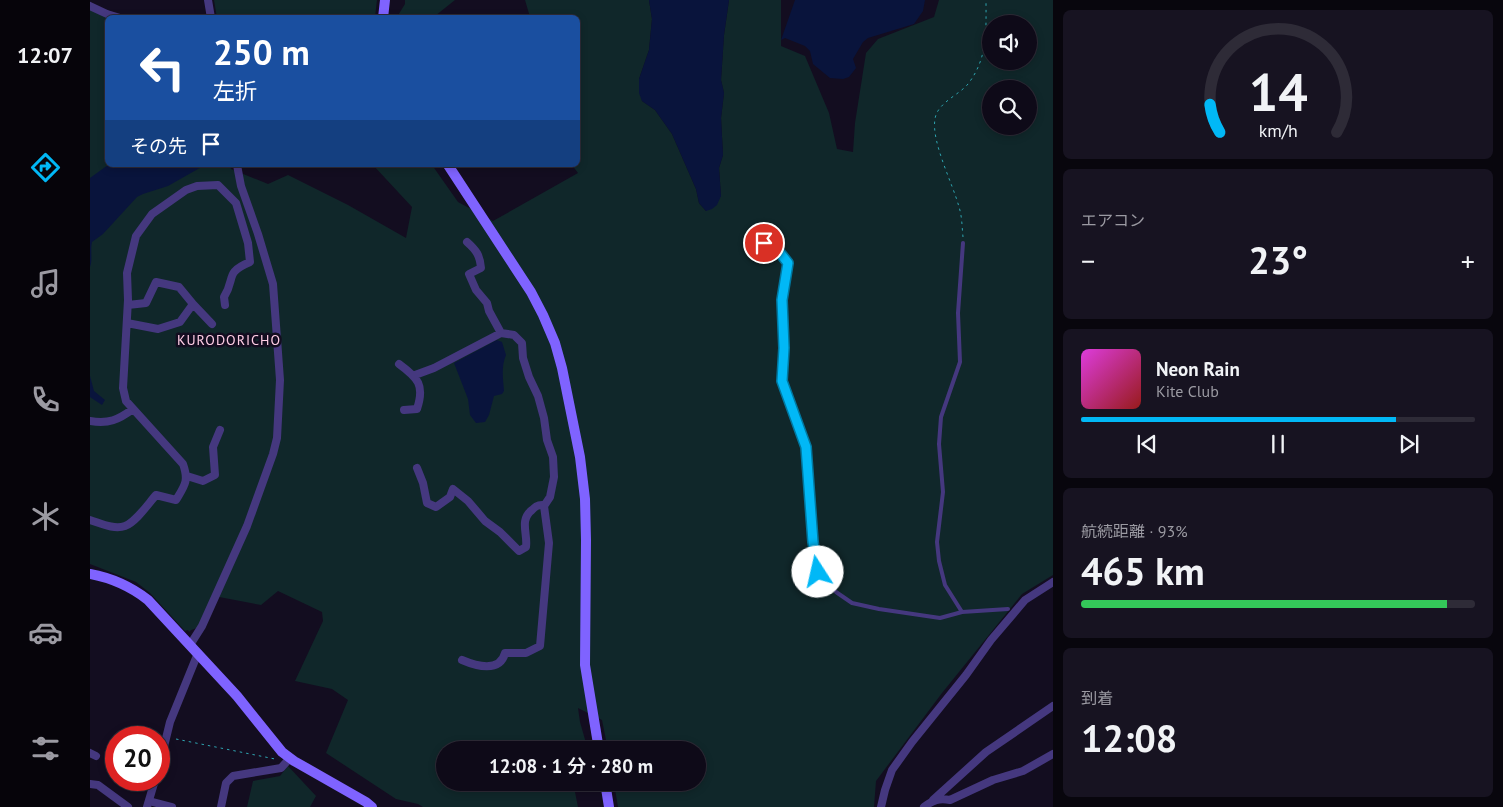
<!DOCTYPE html>
<html lang="ja">
<head>
<meta charset="utf-8">
<style>
  body { margin:0; font-family:"PT Sans","Noto Sans JP",sans-serif; background:#171321; color:#f1f3f6; height:100vh; display:flex; flex-direction:column; font-size:19px; white-space:nowrap }
  * { box-sizing:border-box; margin:0 }
  p { font-size:16px; color:#9b9aa2 }
  .icon { flex:none; width:28px; height:28px; fill:none; stroke:currentColor; stroke-width:2; stroke-linecap:round; stroke-linejoin:round }
  .map { position:relative; flex:1; overflow:hidden }
  .details { display:flex; flex-direction:column; gap:10px; padding:10px; background:#08060d; width:450px }
  .details>* { flex:none }
  .guide { position:absolute; left:15px; top:15px; width:475px; height:152px; border-radius:8px; box-shadow:0 2px 8px #0003,0 0 0 1px #2e2b37; background:#1a4fa0; color:#fff; overflow:hidden }
  .buttons { position:absolute; left:892px; top:15px; display:grid; gap:10px }
  .buttons a { display:grid; place-items:center; width:55px; height:55px; border-radius:50%; background:#0e0a18; box-shadow:0 2px 8px #0003,0 0 0 1px #2e2b37; font-size:25px }
  .speed { position:absolute; left:15px; top:726px; display:flex; gap:10px; font-size:25px; font-weight:700; text-align:center }
  .speed>* { display:grid; place-content:center; width:65px; height:65px; border-radius:50%; background:#0e0a18; box-shadow:0 2px 8px #0003,0 0 0 1px #2e2b37; line-height:1 }
  .speed .limit { border:8px solid #d22; background:#fff; color:#111 }
  .pin { position:absolute; display:grid; place-items:center; width:42px; height:42px; color:#fff; margin:-21px; border:2px solid #fff; border-radius:50%; box-shadow:0 1px 5px #0007 }
  .me { position:absolute; width:55px; margin:-28px; rotate:350deg; stroke-linejoin:round; filter:drop-shadow(0 0 4px #0008) }
  .turn { display:flex; align-items:center; gap:18px; height:105px; padding:0 25px; font-size:22px }
  .turn .icon { width:65px; height:65px; stroke-width:2.5 }
  .turn b { display:block; font-size:35px; line-height:42px }
  .then { display:flex; align-items:center; height:48px; padding:0 25px; background:#0003; gap:10px; font-size:19px }
  .big { font-size:38px; font-weight:600; line-height:1.1 }
  .details .card { flex:1; display:flex; flex-direction:column; justify-content:center; gap:8px; min-width:0; padding:0 18px; border-radius:8px; background:#171321 }
  .details .dial { align-items:center; gap:0 }
  .dial svg { height:130px; overflow:visible; fill:none; stroke:#2e2b37; stroke-width:7; stroke-linecap:round; text-anchor:middle }
  .dial text { fill:#f1f3f6; stroke:none }
  .song { display:flex; align-items:center; gap:15px }
  .cover { width:60px; height:60px; border-radius:8px; background:linear-gradient(135deg,hsl(300 70% 55%),hsl(0 70% 35%)) }
  .played { height:5px; border-radius:2px; background:linear-gradient(90deg,#01b8f6 80%,#2e2b37 80%) }
  .keys { display:flex; justify-content:space-around; direction:ltr }
  .heat { display:flex; justify-content:space-between; align-items:center; font-size:28px; direction:ltr }
  .charge { height:8px; border-radius:4px; background:linear-gradient(90deg,#34c759 93%,#2e2b37 0) }
  .trip { position:absolute; left:346px; top:741px; width:270px; height:50px; border-radius:25px; background:#0e0a18; box-shadow:0 2px 8px #0003,0 0 0 1px #2e2b37; font-weight:600; line-height:50px; text-align:center }
  main { display:flex; flex:1; min-height:0 }
  .tabs { display:flex; flex-direction:column; width:90px; justify-content:space-around; align-items:center; background:#06040a; color:#9b9aa2 }
  .tabs .icon { width:35px; height:35px }
  .tabs .current { color:#01b8f6 }
  .tabs b { font-size:22px; color:#f1f3f6 }
  .map>svg:first-child { display:block }
  .green { fill:#10272a; fill-rule:evenodd }
  .water { fill:#09143c }
  .lines { fill:none; stroke-linecap:round; stroke-linejoin:round }
  .path { stroke:#2ea5b1; stroke-width:1; stroke-dasharray:2.5 4; stroke-linecap:butt }
  .lane { stroke:#45387f; stroke-width:4 }
  .street { stroke:#45387f; stroke-width:8 }
  .secondary { stroke:#7f63ff; stroke-width:10 }
  .route-casing { stroke:#0178a0; stroke-width:12 }
  .route { stroke:#01b8f6; stroke-width:9 }
  .labels { text-anchor:middle; stroke-width:5; stroke-linejoin:round; paint-order:stroke }
  .neighbourhood-label { font-size:14px; letter-spacing:1px; fill:#ffcee5; stroke:#130d20 }
</style>
</head>
<body>
<main>
<nav class="tabs">
<b>12:07</b>
<svg class="icon current" aria-label="directions" viewBox="0 0 24 24"><path d="M12 3l9 9-9 9-9-9zM9 14v-3h6M13 9l2 2-2 2"/></svg>
<svg class="icon" aria-label="music" viewBox="0 0 24 24"><path d="M9 18V5l10-2v13"/><circle cx="6" cy="18" r="3"/><circle cx="16" cy="16" r="3"/></svg>
<svg class="icon" aria-label="phone" viewBox="0 0 24 24"><path d="M5 4h4l2 5-3 2q2 4 5 5l2-3 5 2v4C11 20 4 13 5 4z"/></svg>
<svg class="icon" aria-label="climate" viewBox="0 0 24 24"><path d="M12 3v18M4 7l16 10M4 17L20 7"/></svg>
<svg class="icon" aria-label="car" viewBox="0 0 24 24"><path d="M5 17H2v-5l4-1 3-4h7l3 4 3 1v5h-3M9 17h6M6 11h13"/><circle cx="7" cy="17" r="2"/><circle cx="17" cy="17" r="2"/></svg>
<svg class="icon" aria-label="filters" viewBox="0 0 24 24"><path d="M4 7h16M4 17h16"/><circle cx="9" cy="7" r="2"/><circle cx="15" cy="17" r="2"/></svg>
</nav>
<div class="map">
<svg width="963" height="807" viewBox="0 0 963 807">
  <rect width="100%" height="100%" fill="#130d20"/>
  <path class="green" d="M124,0h163l-2,17 -158,1z
    M315,0h50l-20,16 1,1h-39l8,-13z
    M435,0h124l3,19 -3,31 -10,29 3,22 13,9 17,24 24,55 3,14 7,8 15,-15 -2,-28 4,-13 -2,-37 3,-25 -3,-13 3,-45 5,-35h52v46l24,10 24,57 8,36 16,3 2,-29 11,-70 12,-14 56,-22 5,-17h114v575l-31,19 -80,99 -66,88 -2,26h-256l-4,-24 84,-1v-32h-90l-6,-30 -24,-12 2,14 8,28h-143v32l146,1 -17,4 4,20h-155l-5,-3 -22,-5 -70,-46 22,-53 -16,-11 -37,-8 28,-60 -1,-9 -44,-21 -17,14 -47,-9c-5,12 -9,31 -23,34l-2,2 -1,-2 -3,1 -35,-38 -14,-11 -46,-18v-556l18,10v147h122l1,4 37,15 20,-9 60,30 58,33 6,-31 -39,-42h59l26,37 35,19 85,-48 -6,-8h6v-147l-48,-1zM901,24h38v37h-38zM901,89h38v37h-38z
    M198,766l28,30 -6,11h-63l6,-26 27,-5z"/>
  <path class="water" d="M559,0h80l-5,35 -3,45 3,13 -3,25 2,37 -4,13 2,28 -4,9 -5,4 -6,2 -7,-8 -3,-14 -24,-55 -17,-24 -13,-9 -3,-8v-14l10,-29 3,-31z
    M705,0h130l-2,11 -9,13 -46,14 -5,4 -10,17 3,9 -7,9 -6,2 -13,-1 -17,-14 -3,-13 -5,-5 -20,-8 -4,2z
    M18,165h97l-37,21 -25,8 -6,3 -34,37 -11,8c-2,9 1,17 -2,25v-89z
    M407,340l5,2 4,13c-5,12 -3,23 -2,36l-2,3 -8,2 -5,19 -4,7 -9,1 -6,-8 -2,-16 -14,-36z
    M0,376l4,15 11,9 -3,5 -12,-8z"/>
  <g class="lines">
    <path class="path" d="M873,237c-1,-10 -1,-21 -4,-30 -6,-23 -28,-65 -24,-88 2,-16 24,-24 33,-35 20,-26 18,-53 18,-84
      M86,739l99,20"/>
    <path class="lane" d="M674,243l13,6 11,14 -7,37 3,48 -2,33 24,66 7,95 5,30 18,20 16,11 27,6 61,9 22,-6 46,-3
      M872,612l-17,-27 -6,-24 -2,-19 6,-50 -4,-48 2,-27 19,-55 -2,-49 5,-70"/>
    <path class="street" d="M118,0l3,18
      M0,6l17,8 13,4
      M377,242c9,8 13,13 14,26l-12,6 7,16 11,13 2,8 12,22
      M38,305l18,-2 10,-21 23,5 14,17
      M37,323l31,6 22,-7 13,-18 19,20
      M309,364c19,14 26,21 18,45l-13,1
      M325,375l19,-7 67,-35 13,2 8,8 1,15 6,19 9,19 6,22 3,22 6,17 1,20 -4,20 -6,9 5,37 -9,103 -14,7h-21c-5,20 -29,13 -43,7
      M0,421c19,3 28,-1 43,-12
      M327,468l6,15 4,20 9,4 14,-10 3,-8 15,12 17,20 15,11 19,19 7,-4c2,-13 -7,-27 6,-37 3,-3 5,-5 10,-5
      M97,476l16,5 12,-6 -2,-28 7,-17
      M0,520c10,3 24,10 35,6 11,-4 23,-22 31,-31l20,5c9,-15 13,-19 7,-36l-57,-63 -3,-13 5,-88 -1,-27 9,-37 16,-22 34,-24 11,-4 21,-1 18,18 12,40 2,19c-26,11 -14,16 -26,35l1,8
      M100,645l12,-19 45,-100 26,-72 4,-16 3,-58 -7,-96 -15,-50 -17,-48 -4,-21
      M0,753l6,3
      M69,767l11,-45 28,-69
      M0,784l8,1 30,22
      M843,800l53,-48 67,-46
      M59,801l23,6
      M57,807l8,-27
      M131,807l5,-24 7,-7 48,-8 9,-10
      M791,807l4,-17 7,-20 20,-28 54,-67 25,-35 34,-40 28,-18
      M834,807c9,-7 15,-9 26,-7l43,-20 30,-9 30,-17"/>
    <path class="secondary" d="M293,18l2,-18
      M358,165l83,127 12,23 12,28 7,25 18,89 5,42 1,41 -1,125 14,85
      M0,574c22,4 40,12 58,26l89,96 45,56 12,9 72,41 6,5
      M515,782l4,25"/>
  </g>
  <g class="lines">
    <defs>
      <path id="route" d="M674,243l13,6 11,14 -6,37 2,48 -2,33 24,66 7,95 5,30"/>
    </defs>
    <use href="#route" class="route-casing"/>
    <use href="#route" class="route"/>
  </g>
  <g class="labels">
    <g class="neighbourhood-label">
      <text x="139" y="345">KURODORICHO</text>
    </g>
  </g>
</svg>
<div class="buttons">
<a><svg class="icon" aria-label="sound" viewBox="0 0 24 24"><path d="M4 9h4l5-4v14l-5-4H4zM17 9q2 3 0 6"/></svg></a>
<a><svg class="icon" aria-label="search" viewBox="0 0 24 24"><circle cx="10" cy="10" r="6"/><path d="M15 15l6 6"/></svg></a>
</div>
<div class="speed"><div class="limit">20</div></div>
<div class="pin" style="left:674px;top:243px;background:#d93025"><svg class="icon" aria-label="arrive" viewBox="0 0 24 24"><path d="M6 21V4h12l-3 4 3 4H6"/></svg></div>
<svg class="me" style="left:728px;top:572px" viewBox="-20 -20 40 40"><circle r="19" fill="#fff"/><path d="M0-13L10 11 0 6-10 11z" fill="#01b8f6"/></svg>
<div class="trip">12:08 · 1 分 · 280 m</div>
<div class="guide">
<div class="turn"><svg class="icon" aria-label="left" viewBox="0 0 24 24"><path d="M17 20v-9H6M10 6l-5 5 5 5"/></svg><div><b>250 m</b>左折</div></div>
<div class="then">その先<svg class="icon" aria-label="arrive" viewBox="0 0 24 24"><path d="M6 21V4h12l-3 4 3 4H6"/></svg></div>
</div>
</div>
<section class="details">
<div class="card dial"><svg viewBox="0 0 100 80">
<path d="M14 69A42 42 0 1 1 86 69"/>
<path d="M14 69A42 42 0 0 1 8 52" stroke="#01b8f6"/>
<text x="50" y="56" font-size="32" font-weight="700">14</text>
<text x="50" y="72" font-size="11">km/h</text>
</svg></div>
<div class="card"><p>エアコン</p>
<div class="heat"><a>−</a><b class="big">23°</b><a>+</a></div>
</div>
<div class="card">
<div class="song"><i class="cover"></i><div><b>Neon Rain</b><p>Kite Club</p></div></div>
<div class="played"></div>
<div class="keys"><svg class="icon" aria-label="previous" viewBox="0 0 24 24"><path d="M18 5L8 12l10 7zM5 5v14"/></svg><svg class="icon" aria-label="pause" viewBox="0 0 24 24"><path d="M8 5v14M16 5v14"/></svg><svg class="icon" aria-label="next" viewBox="0 0 24 24"><path d="M6 5l10 7-10 7zM19 5v14"/></svg></div>
</div>
<div class="card"><p>航続距離 · 93%</p><b class="big">465 km</b><div class="charge"></div></div>
<div class="card"><p>到着</p><b class="big">12:08</b></div>
</section>
</main>
</body>
</html>
